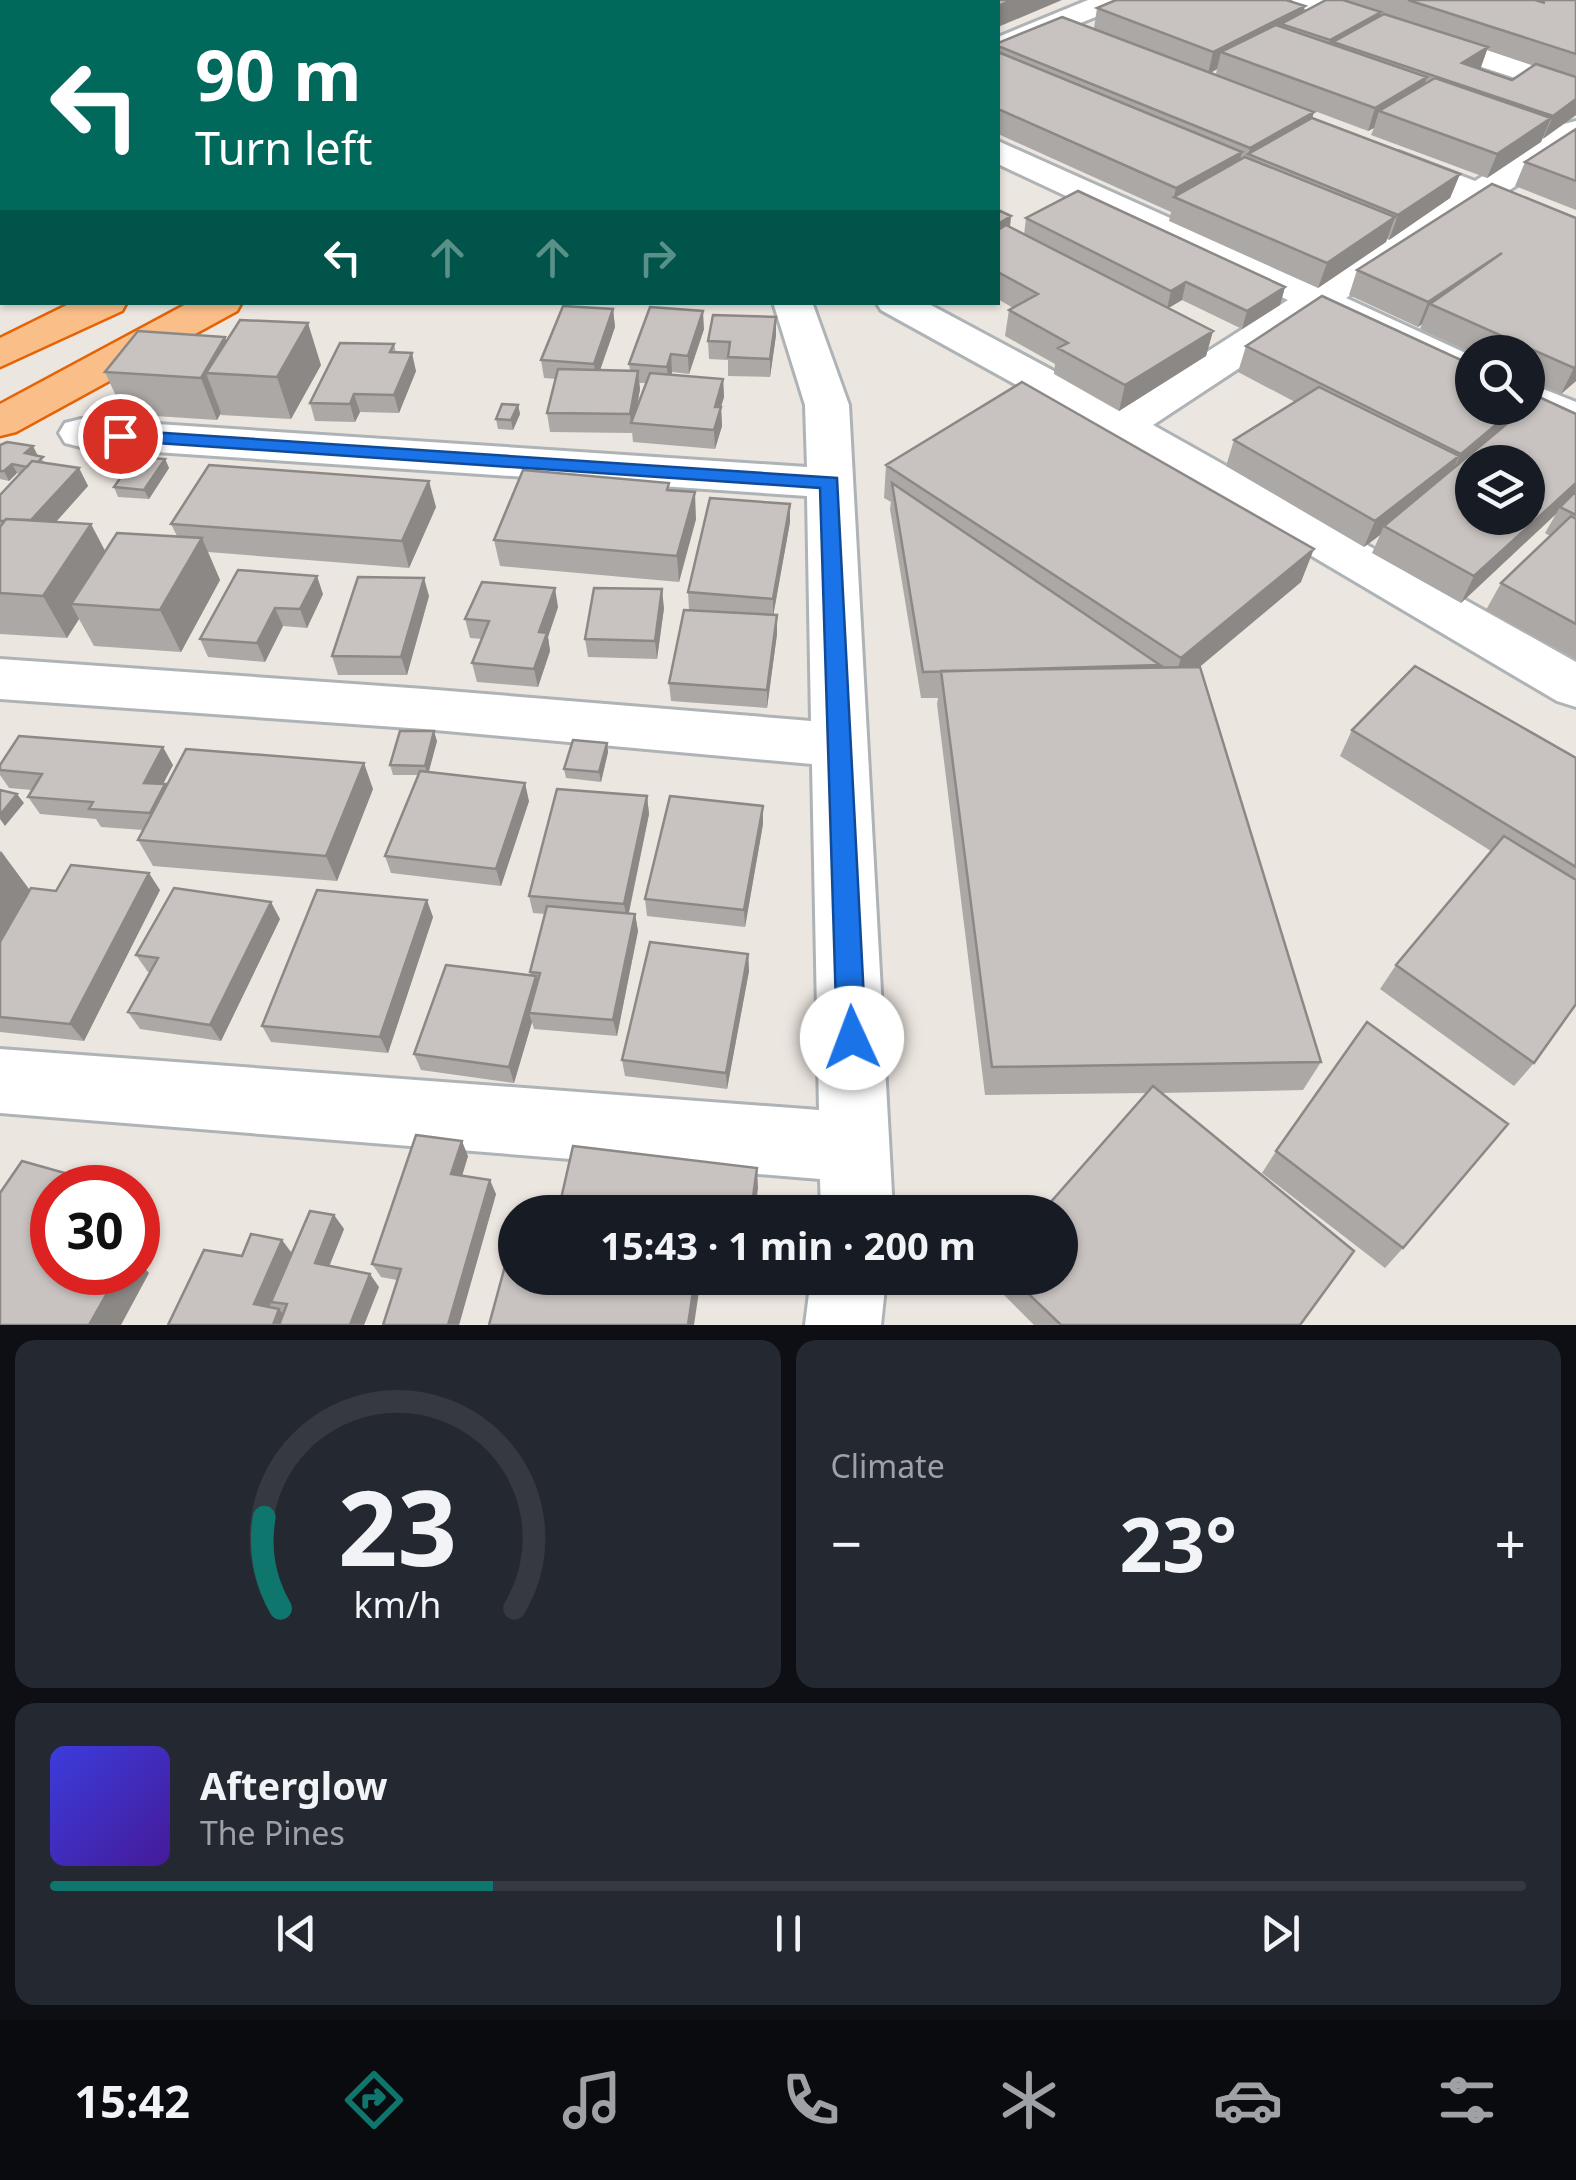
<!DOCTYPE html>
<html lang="en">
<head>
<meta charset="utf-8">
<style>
  body { margin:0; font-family:"Noto Sans",sans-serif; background:#242831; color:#f1f3f6; height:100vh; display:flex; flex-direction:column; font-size:38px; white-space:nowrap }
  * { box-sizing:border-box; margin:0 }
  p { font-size:32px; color:#9ea1a6 }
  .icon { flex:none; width:55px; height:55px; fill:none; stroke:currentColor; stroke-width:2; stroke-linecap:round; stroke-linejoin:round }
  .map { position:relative; height:1325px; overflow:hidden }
  .panel { display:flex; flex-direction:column; gap:15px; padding:15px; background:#0d0f14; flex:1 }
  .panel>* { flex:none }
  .hud { position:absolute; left:0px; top:0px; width:1000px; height:305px; box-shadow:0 2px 8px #0004; background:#00695c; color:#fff; overflow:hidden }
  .tools { position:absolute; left:1455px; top:335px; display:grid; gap:20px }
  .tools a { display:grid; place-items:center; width:90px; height:90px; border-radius:50%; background:#171b24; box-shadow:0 2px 8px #0004; font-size:50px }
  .speed { position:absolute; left:30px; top:1165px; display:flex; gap:20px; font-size:50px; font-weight:700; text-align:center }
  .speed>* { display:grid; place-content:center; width:130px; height:130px; border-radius:50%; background:#171b24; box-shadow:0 2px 8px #0004; line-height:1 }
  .speed .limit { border:15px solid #d22; background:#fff; color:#111 }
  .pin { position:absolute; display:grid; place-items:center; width:85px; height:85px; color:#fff; margin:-42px; border:5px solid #fff; border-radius:50%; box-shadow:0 2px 10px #0007 }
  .me { position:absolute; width:110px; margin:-55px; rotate:358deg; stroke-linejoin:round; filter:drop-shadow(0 0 8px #0008) }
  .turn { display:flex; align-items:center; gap:35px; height:210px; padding:0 30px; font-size:45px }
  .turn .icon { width:130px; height:130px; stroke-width:2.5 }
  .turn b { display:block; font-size:70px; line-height:85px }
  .lanes { display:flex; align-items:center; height:95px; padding:0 30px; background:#0003; justify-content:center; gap:50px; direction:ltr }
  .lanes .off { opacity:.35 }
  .big { font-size:75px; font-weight:700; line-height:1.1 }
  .panel .widget { flex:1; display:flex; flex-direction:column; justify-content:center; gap:15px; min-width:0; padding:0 35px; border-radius:20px; background:#242831 }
  .panel .dial { align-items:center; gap:0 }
  .dial svg { height:260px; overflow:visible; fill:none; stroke:#363941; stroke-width:7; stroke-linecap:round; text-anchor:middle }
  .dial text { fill:#f1f3f6; stroke:none }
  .song { display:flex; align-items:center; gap:30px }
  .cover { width:120px; height:120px; border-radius:15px; background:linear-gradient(135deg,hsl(240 70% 55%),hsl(260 70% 35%)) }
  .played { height:10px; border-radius:5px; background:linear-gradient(90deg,#0f766e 30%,#363941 30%) }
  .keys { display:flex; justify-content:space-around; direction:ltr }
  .heat { display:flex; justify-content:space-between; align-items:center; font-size:55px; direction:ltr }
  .panel .tiles { flex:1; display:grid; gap:15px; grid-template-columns:1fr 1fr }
  .widget:last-child { grid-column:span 2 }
  .trip { position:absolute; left:498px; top:1195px; width:580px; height:100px; border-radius:50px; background:#171b24; box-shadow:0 2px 8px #0004; font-weight:700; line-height:100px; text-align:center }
  .tab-bar { display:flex; height:160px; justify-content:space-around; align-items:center; background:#090b0e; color:#9ea1a6 }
  .tab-bar .icon { width:70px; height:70px }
  .tab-bar .on { color:#0f766e }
  .tab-bar b { font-size:45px; color:#f1f3f6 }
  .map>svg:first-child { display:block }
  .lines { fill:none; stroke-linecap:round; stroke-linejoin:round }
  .stream { fill:#9feefd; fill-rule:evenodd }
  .street-casing { stroke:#aeb3b6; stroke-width:6 }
  .highway-casing { stroke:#e66205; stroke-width:5 }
  .street { fill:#fff; fill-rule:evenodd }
  .highway { fill:#fabe89; fill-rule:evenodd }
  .wall { fill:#aca8a5; fill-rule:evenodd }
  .shaded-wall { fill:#8c8886 }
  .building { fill:#c8c3c0; stroke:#8c8886; stroke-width:2.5; fill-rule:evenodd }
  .route { fill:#1a73e8; stroke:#114b97; stroke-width:2.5 }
</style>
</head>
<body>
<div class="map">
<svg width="1576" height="1325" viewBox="0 0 1576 1325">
  <rect width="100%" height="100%" fill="#ece6e0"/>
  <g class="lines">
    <path class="stream" d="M0,227h2v7h-2z"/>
    <defs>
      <path id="street" d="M1088,0h39l-4,6 -125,50v-19z
        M1292,0h42l242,79v19l-280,-92z
        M1576,121v25l-71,47 71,27v24l-95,-36 -135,90 126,58v27l-152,-68 -167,110 423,237v45l-19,-6 -450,-266 -226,-125 -5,-8h49l196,105 167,-107 -290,-136v-23l317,142 136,-87 -76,-30 -5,-7 5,-7h24l76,29 89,-57z
        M773,302h39l37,103 44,807h-72l-1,-33 -820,-66v-64l819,61 -7,-346 -388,-35 -424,-30v-40l424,30 387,32 -4,-225 -726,-49 -16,-4 -6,-10 6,-10 16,-4 726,48 -2,-62z
        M1528,383l48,19v29l-58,-23h10z
        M811,1278h75l-5,47h-76z"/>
      <path id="highway" d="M73,302h54l-5,9 -122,56v-29z
        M190,302h52l-5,9 -221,121 -16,4v-32z"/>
    </defs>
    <use href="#street" class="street-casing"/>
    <use href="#highway" class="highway-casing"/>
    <use href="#street" class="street"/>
    <use href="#highway" class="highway"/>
  </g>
  <path class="wall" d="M1326,0h250v115l-34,24 -1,3 -54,36 -116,-43 3,-7 -6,3 -152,-57 1,-5 -6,4 103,39 -2,6 148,56 -10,24 -61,42 -2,-1 -1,3 -68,46 -149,-67 2,-9 -173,-78v-91l96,-15 3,-20 206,4zM1487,50l47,16 -22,14 -32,-11z
    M1576,129v81l-61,-24 10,-24z
    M998,210l13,6 -1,12 14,7 2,-17 259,69 -5,18 -38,24 -60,-29 -14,8 45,23 -7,25 -87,55 -65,-37 1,-10 -50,-28 4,-26 4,-2 -15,-9z
    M1576,218v163l-15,13 -33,-15v-27l-56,1 -52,-24 2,-5 -4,3 -69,-32 8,-25z
    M613,309l2,18 -15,43 30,1 -1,-7 75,-35 -15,45 -17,-2v3l51,4 1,18 -3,10 1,19 -7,23 -82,-7 -1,-11v2l-82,-1 -3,-19 9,-34 -12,-1 -3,-18zM639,383h7l-10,28 4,-22z
    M776,317v18l-6,42 -42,-1v-16l-19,-1 -1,-18z
    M225,337l1,5 95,23 -30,54 -70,-4v-2l-4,7 -93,-6 -19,-42z
    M394,344l2,9 20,18 -17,42 -39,-1 -5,10 -40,-1 -5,-18z
    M1246,346l226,62 104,6v245l-90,-49 15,-27 49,-47 -5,-3 11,-19 -95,89 -89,-50 8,-18 -16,12 -138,-81 8,-26 61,-38 -57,-30z
    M518,405l2,9 -7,16 -15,-1 -2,-10z
    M0,445l37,11 9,7 33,5 9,18 -32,36 49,29 72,-15 -6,-12 265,-17 -27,61 -201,-16 12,28 -39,72 -87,-6 -15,-27 -12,19 -67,-4v-139l20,-21 -3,-1 -8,8 -9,-2z
    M165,459l4,9 -20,31 -31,-2 -4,-10z
    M886,465l415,117 -102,85 122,395 -18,28 -142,3 139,232h-266l-43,-43 1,-4h68l87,-185 -162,2 -48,-391 1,-6h-17l-31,-189 1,-7 -7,-4z
    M669,483v7l27,29 -17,63 -179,-16 -6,-26z
    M790,504v18l-17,93 4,19 -10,74 -96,-7 -2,-18 20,-73 -1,-18z
    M238,570l85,24 -16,34 -24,-2 -18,36 -57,-5 -8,-18z
    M429,596l-22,79h-69l-6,-19z
    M558,607l-10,30 2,14 -12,36 -61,-5 -5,-19 10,-24 -12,-1 -5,-19z
    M664,608l-7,51 -69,-2 -3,-18z
    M1352,730l224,28v246l-42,59 -20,23 -134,-97 16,-24 95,-114 -151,-95z
    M437,741l-9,31 101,29 -28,85 -110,-13 -6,-17 33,-81h-25l-3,-10z
    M607,743l1,9 -7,30 -35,-4 -2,-9z
    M0,765h173l-10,19 3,3 207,2 -36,92 -184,-15 -15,-26 5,-10 -42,-3 -5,-8 -56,-5 -12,-17 4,-7 -23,-2 -9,-13z
    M647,796l2,18 -20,99 6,1 3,17 -21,105 -83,-7 -2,-7 -18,61 -93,-13 -7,-16 117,-78 -1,-4 15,-58 -12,-1 -4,-17z
    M763,806v18l-18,103 -98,-11 -2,-17z
    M0,851l30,39h130l-76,151 -84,-9z
    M433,917l-45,136 -117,-11 -9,-16z
    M280,919l-59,122 -81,-12 -12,-17 23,-40h-3l-12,-17z
    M748,954l1,17 -22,118 -102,-13 -3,-16z
    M1276,1151l127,97 -18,20 -123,-95z
    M468,1156l-6,20 34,18 -37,131h-76l14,-45 -16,-3 -9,-13z
    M334,1215l10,14 -15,37 50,21 -15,38h-196l74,-69 40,-16 10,13z"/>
  <path class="shaded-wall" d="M1012,0h50l-64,27v-21z
    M1305,6l-6,22 -18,-4 -4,15 -56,13 -4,17 -9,5 5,-22z
    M1381,12l-7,22 -41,8 -5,18 -5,3 7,-23z
    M1488,47l-8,23 -18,-7z
    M1427,77l-8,23 -40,11 -5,17 -6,3 7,-23z
    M1576,99v16l-33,24 10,-23z
    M1314,112l-9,29 -57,13 2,-6z
    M1551,118l-10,24 -54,36 10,-24z
    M1242,152l-7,25 -61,20 2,-9z
    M1460,174l-10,24 -61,42 9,-25z
    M1011,216l-3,25 -10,6v-23z
    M1395,217l-9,25 -68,46 9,-25z
    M1502,253l-72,51 -8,20 -4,3 10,-25z
    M1186,282l-4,18 -15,9 4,-18z
    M1285,287l-5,18 -38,24 5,-18z
    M613,309l2,18 -19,55 -2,-18z
    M703,311l1,18 -15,45 -1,-18z
    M776,317v18l-6,42v-18z
    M308,323l13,42 -30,54 -14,-42z
    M1213,331l-7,25 -87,55 6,-26z
    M225,337l13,38 -32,-2 15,40 -4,7 -16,-42z
    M412,353l4,18 -17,42 -5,-18z
    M671,354l1,18 -4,13 -1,-18z
    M1576,366v15l-15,13 13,-26z
    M638,371l2,18 -6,35 -3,-1 1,10 -2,-19z
    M723,379l1,18 -9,28v-18z
    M354,394l6,18 -5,10 -5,-18z
    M518,405l2,9 -7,16 -2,-10z
    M721,407l1,19 -7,23 -1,-19z
    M1516,408h10l-78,73 13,-27z
    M33,446l5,10 -13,-3z
    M1459,456l-12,27 -63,43 -4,9 -16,12 11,-26z
    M165,459l4,9 -20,31 -5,-9z
    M12,464l5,9 -8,8 -5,-10z
    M79,468l9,18 -51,57 -10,-18z
    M429,481l7,26 -27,61 -7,-27z
    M1576,483v12l-16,12 -4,7 -95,89 13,-27z
    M695,492l1,27 -17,63 -2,-26z
    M790,504v18l-17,95v-18z
    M91,524l22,42 -42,38 8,15 -12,19 -24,-42z
    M202,538l18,42 -39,72 -21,-42z
    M1314,549l-13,33 -130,109 10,-33z
    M317,576l6,18 -16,34 -7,-19z
    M424,578l5,18 -22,79 -6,-18z
    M555,588l3,19 -10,30 2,14 -12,36 -4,-18 5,-37z
    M662,589l2,19 -7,51 -2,-18z
    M275,608l8,18 -18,36 -8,-19z
    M777,615v19l-10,74v-18z
    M434,731l3,10 -9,34 -3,-9z
    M607,743l1,9 -7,30 -2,-10z
    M163,747l10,18 -19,36 -10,-18z
    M364,763l9,26 -36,92 -11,-25z
    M525,783l4,18 -28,85 -5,-17z
    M17,794l7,9 -19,23 -5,-7v-4z
    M647,796l2,18 -22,107 -3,-17z
    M763,806v18l-18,103 -1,-17z
    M1,851l30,41 -31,59v-98z
    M149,873l11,17 -76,151 -14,-17z
    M427,900l6,17 -45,136 -8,-16z
    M271,902l9,17 -59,122 -11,-16z
    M635,914l3,17 -21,105 -4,-16z
    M748,954l1,17 -22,118 -1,-16z
    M536,976l5,17 -12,20 3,9 -18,61 -5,-16z
    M462,1141l6,15 -10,33 -7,-15z
    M757,1168l1,20 -3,24h-4z
    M490,1180l6,14 -37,131h-11z
    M138,1193l18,21 -18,31z
    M334,1215l10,14 -19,48 -10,-14z
    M282,1240l10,14 -27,63 -11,-13z
    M138,1261l11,12 -28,52h-32l30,-53h19z
    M370,1274l9,13 -15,38h-14z
    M695,1278h6l-7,47h-6z
    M279,1309l11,13 -1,3h-16z"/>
  <path class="building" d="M835,0h112l6,2h-124z
    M952,0h60l-14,6v-4h-38z
    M1116,0h170l19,6 -92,46 -116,-44z
    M1326,0h17l38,12 -51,28 -49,-16z
    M1408,0h127l10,3 -9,-3h40v54z
    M1384,14l104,33 -26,16 50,17 24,-16 40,13v22l-23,17 -220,-74z
    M1062,17l252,95 -64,36 -252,-102v-3z
    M1276,25l151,52 -52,31 -154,-56z
    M998,52l244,100 -66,36 -178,-79z
    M1435,78l116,40 -54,36 -118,-43z
    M1312,118l148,56 -62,41 -150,-61z
    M1576,129v52l-51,-19z
    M1245,157l150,60 -68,46 -153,-66z
    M1492,184l84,34v148l-2,2 -144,-64 72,-51 -74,49 -71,-32z
    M1078,191l207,96 -38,24 -61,-29 -15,9 -145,-73z
    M998,210l13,6 -13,8z
    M1006,225l207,106 -88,54 -67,-37 10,-5 -59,-33 29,-16 -40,-22v-42z
    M1322,296l150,69v43h44l-55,46 -215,-108z
    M563,306l50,3 -19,55 -53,-4z
    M650,307l53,4 -15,45 -17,-2 -4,13 -38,-3z
    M713,315l63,2 -6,42 -42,-2 2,-15 -22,-1z
    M240,320l68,3 -31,54 -71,-4z
    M138,331l87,6 -24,41 -96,-6z
    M340,343l54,1 -4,8 22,1 -18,42 -40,-1 -4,10 -40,-1z
    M558,369l80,2 -8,43 -83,-1z
    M650,373l73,6 -8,28h6l-7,23 -83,-7z
    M1022,382l292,167 -133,109 -295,-193z
    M1319,387l140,69 -84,65 -141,-81z
    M1539,397l37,17v69l-102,93 -90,-50zM1472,462h56v56h-56z
    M502,404l16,1 -7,15 -15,-1z
    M7,442l26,4 -8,7 18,4 -5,5 -6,-1 -5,6 -15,-3 -8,7h-4v-26z
    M135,457l30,2 -21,31 -30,-3z
    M32,461l47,7 -48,52 -25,-1 -2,2h-4v-26z
    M209,465l220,16 -27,60 -231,-17z
    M523,470l146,13 -2,7 28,2 -18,64 -183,-16z
    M892,483l268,182 -237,7z
    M1576,491v24l-16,-8z
    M710,498l80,6 -17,95 -85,-7z
    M1571,516l5,3v105l-75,-41z
    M6,519l85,5 -48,72 -43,-3v-66z
    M117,533l85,5 -42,72 -89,-6z
    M238,570l79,6 -17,33 -25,-1 -18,35 -57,-4z
    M358,577l66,1 -23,79 -69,-1z
    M482,582l73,6 -16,44 8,1 -13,36 -62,-6 17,-42 -24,-2z
    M594,588l68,1 -7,52 -70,-2z
    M684,610l93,5 -10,75 -98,-7z
    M1415,666l161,92v109l-224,-137z
    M1200,667l121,395 -329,5 -51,-396z
    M400,731h34l-9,35 -35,-1z
    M19,736l144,11 -19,36 21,1 -15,29 -61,-4 4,-7 -65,-5 14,-23 -42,-4v-5z
    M573,740l34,3 -8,29 -35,-3z
    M186,749l178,14 -38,93 -188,-16z
    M420,771l105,12 -29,86 -111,-13z
    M557,789l90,7 -23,108 -95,-8z
    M0,790l17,4 -17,21z
    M670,796l93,10 -19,104 -99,-11z
    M1504,836l72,44v124l-42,59 -138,-98z
    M71,865l78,8 -79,151 -70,-7v-75l31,-54 25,3z
    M174,888l97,14 -61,123 -82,-13 30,-54 -22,-3z
    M317,890l110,10 -47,137 -118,-11z
    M547,906l88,8 -22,106 -84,-7 11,-40 -10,-1z
    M650,942l98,12 -22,119 -104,-13z
    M446,965l90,11 -27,91 -95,-13z
    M1367,1022l141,102 -105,124 -127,-97z
    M1153,1086l201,165 -54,74h-239l-49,-47h48v-66h-18z
    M416,1135l46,6 -11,33 39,6 -42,145h-65l18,-56 -29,-5z
    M573,1146l184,22 -6,44h-193z
    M22,1161l96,27h-66v84h67l-30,53h-89v-132z
    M310,1211l24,4 -19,48 55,11 -20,51h-71l8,-21 -16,-2z
    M515,1229v49h180l-7,47h-199z
    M251,1234l31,6 -28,64 25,5 -6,16h-105l36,-75 38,6z"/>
  <path class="route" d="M120,430l717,48 29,560 -4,9 -10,4 -10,-4 -5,-9 -17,-550 -707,-48 -3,-4z"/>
</svg>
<div class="tools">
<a><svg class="icon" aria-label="search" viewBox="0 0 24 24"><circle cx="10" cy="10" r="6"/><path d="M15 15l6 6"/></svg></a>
<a><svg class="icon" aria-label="layers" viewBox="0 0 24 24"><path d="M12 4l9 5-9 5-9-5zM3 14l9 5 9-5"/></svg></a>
</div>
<div class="speed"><div class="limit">30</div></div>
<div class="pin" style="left:120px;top:436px;background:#d93025"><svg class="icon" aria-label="arrive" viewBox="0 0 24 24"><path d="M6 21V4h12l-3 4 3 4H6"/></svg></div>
<svg class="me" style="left:852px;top:1038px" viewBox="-20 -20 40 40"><circle r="19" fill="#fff"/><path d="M0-13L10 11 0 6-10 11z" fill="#1a73e8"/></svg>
<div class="trip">15:43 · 1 min · 200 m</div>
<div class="hud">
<div class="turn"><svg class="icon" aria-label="left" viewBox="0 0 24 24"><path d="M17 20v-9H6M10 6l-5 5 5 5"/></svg><div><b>90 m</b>Turn left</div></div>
<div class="lanes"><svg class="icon" aria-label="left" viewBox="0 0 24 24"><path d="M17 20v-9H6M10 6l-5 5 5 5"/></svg><svg class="icon off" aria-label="ahead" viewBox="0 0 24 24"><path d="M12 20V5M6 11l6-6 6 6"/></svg><svg class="icon off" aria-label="ahead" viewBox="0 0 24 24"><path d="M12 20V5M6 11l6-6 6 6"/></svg><svg class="icon off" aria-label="right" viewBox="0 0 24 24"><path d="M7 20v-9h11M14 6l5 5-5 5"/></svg></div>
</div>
</div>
<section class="panel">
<div class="tiles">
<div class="widget dial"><svg viewBox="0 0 100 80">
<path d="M14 69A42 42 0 1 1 86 69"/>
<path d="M14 69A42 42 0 0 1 9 41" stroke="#0f766e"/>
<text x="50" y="56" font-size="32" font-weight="700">23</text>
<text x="50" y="72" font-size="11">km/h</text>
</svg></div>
<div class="widget"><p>Climate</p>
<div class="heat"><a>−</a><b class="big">23°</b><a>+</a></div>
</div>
<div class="widget">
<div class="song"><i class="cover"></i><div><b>Afterglow</b><p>The Pines</p></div></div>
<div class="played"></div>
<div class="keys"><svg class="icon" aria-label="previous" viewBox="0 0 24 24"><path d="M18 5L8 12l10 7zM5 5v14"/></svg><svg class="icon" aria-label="pause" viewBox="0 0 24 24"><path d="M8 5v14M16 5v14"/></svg><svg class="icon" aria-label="next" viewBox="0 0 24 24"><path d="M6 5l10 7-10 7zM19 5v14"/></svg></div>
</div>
</div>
</section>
<nav class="tab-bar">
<b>15:42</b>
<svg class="icon on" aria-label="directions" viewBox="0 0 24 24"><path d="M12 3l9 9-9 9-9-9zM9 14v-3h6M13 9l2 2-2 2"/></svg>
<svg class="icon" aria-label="music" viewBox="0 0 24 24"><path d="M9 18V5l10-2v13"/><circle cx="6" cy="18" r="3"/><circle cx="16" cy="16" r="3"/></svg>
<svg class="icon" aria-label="phone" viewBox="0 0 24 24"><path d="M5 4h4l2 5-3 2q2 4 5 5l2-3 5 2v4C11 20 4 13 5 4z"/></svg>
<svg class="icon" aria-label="climate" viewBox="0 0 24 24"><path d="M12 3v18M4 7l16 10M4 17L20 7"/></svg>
<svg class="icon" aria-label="car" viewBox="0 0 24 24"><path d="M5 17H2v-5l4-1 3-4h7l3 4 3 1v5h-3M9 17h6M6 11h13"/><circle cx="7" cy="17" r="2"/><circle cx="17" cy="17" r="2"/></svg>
<svg class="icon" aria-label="filters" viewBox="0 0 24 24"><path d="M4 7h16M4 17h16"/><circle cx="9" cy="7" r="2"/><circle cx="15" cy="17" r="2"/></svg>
</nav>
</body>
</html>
